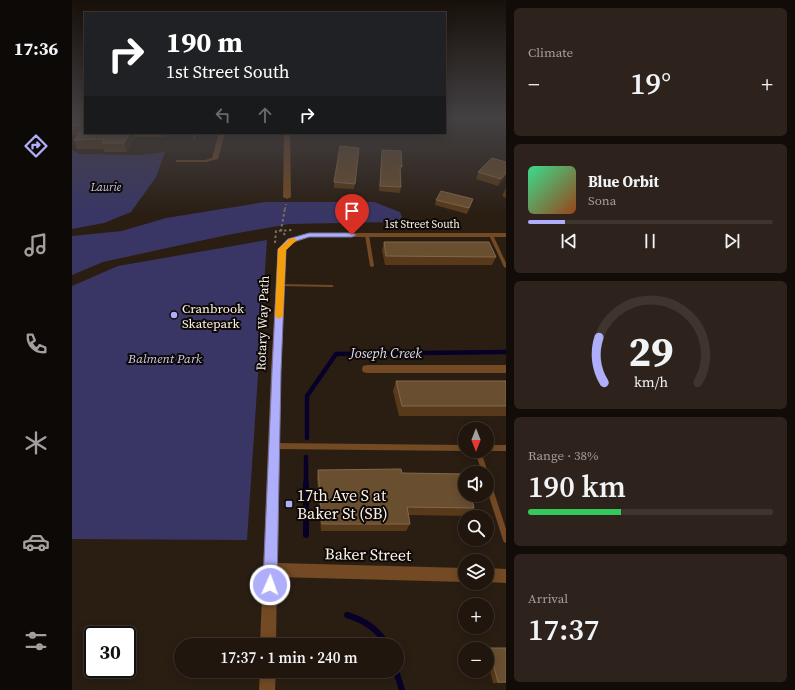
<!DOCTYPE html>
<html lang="en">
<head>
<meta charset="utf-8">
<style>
  body { margin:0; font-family:"Source Serif 4",serif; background:#2d231c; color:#f1f3f6; height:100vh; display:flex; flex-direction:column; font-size:15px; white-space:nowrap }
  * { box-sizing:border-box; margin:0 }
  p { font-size:13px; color:#a29f9e }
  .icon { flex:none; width:22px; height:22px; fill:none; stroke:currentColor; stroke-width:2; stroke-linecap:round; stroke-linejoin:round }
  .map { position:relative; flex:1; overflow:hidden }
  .side { display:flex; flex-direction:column; gap:8px; padding:8px; background:#120c08; width:289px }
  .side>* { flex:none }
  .banner { position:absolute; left:12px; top:12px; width:362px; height:122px; border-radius:0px; box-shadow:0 2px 10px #0003,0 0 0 1px #3d352e; background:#202124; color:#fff; overflow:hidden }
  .needle { width:26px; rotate:180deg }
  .controls { position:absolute; left:386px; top:422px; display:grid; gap:8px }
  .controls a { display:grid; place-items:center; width:36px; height:36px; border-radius:50%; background:#20160e; box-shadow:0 2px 10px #0003,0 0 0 1px #3d352e; font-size:20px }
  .speed { position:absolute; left:12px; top:626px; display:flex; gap:8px; font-size:20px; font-weight:700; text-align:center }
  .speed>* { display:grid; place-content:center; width:52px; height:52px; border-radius:50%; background:#20160e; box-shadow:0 2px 10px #0003,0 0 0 1px #3d352e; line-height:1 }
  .speed .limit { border:2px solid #111; border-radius:6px; background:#fff; color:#111 }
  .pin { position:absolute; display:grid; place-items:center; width:34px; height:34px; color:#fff; margin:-41px -17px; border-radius:50% 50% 50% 0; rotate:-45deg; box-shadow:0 0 4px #0007 }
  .pin .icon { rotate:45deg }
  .me { position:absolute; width:44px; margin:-22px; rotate:2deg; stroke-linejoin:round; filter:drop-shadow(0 0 3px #0008) }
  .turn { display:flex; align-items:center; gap:14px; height:84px; padding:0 16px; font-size:18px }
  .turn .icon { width:52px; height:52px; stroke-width:2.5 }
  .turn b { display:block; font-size:28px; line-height:34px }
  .lanes { display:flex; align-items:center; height:38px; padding:0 16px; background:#0003; justify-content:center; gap:20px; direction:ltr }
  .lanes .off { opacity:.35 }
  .big { font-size:30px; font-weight:600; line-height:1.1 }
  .side .card { flex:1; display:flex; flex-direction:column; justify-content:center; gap:6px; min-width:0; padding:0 14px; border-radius:6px; background:#2d231c }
  .side .dial { align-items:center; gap:0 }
  .dial svg { height:104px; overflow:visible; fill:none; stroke:#3d352e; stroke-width:7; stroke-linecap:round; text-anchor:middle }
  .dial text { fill:#f1f3f6; stroke:none }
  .song { display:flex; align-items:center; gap:12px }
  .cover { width:48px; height:48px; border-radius:6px; background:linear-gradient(135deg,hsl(150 70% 55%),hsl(20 70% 35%)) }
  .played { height:4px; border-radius:2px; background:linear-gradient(90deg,#afaefa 15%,#3d352e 15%) }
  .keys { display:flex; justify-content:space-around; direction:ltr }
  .heat { display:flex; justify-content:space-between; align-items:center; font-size:22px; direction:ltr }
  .charge { height:6px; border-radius:3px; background:linear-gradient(90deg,#34c759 38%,#3d352e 0) }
  .trip { position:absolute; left:102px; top:638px; width:230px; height:40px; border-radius:20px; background:#20160e; box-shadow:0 2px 10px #0003,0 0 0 1px #3d352e; font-weight:600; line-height:40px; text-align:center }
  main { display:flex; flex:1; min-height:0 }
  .tabs { display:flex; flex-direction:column; width:72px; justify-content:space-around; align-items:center; background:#0d0906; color:#a29f9e }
  .tabs .icon { width:28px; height:28px }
  .tabs .current { color:#afaefa }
  .tabs b { font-size:18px; color:#f1f3f6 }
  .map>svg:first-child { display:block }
  .green { fill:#393666 }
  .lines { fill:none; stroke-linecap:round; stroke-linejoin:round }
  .stream-far1 { stroke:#080029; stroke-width:4.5 }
  .stream { stroke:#080029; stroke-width:6 }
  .path-far1 { stroke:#7b7066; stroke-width:1.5; stroke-dasharray:2 2; stroke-linecap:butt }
  .path { stroke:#7b7066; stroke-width:2; stroke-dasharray:2.5 2.5; stroke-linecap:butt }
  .service { fill:#734a24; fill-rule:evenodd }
  .minor { fill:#734a24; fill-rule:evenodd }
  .wall { fill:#583a1a }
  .shaded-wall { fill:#3e260e }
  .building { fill:#6a4e30; stroke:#81684e }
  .route { fill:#afaefa; stroke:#7271a2 }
  .slow { fill:#f59e0b }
  .poi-dot { fill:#afaefa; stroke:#0e0905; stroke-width:1.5 }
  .labels { text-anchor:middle; stroke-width:4; stroke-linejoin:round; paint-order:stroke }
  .far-park-label { font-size:11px; font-style:italic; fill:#cbccf5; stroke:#0e0905 }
  .far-street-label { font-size:11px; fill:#fcf3eb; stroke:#0e0905 }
  .poi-label { font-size:13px; fill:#fcf3eb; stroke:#0e0905; text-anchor:start }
  .street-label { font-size:13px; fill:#fcf3eb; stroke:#0e0905 }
  .park-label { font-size:13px; font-style:italic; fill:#cbccf5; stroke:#0e0905 }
  .water-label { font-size:14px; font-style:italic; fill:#ddddf2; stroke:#0e0905 }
  .near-poi-label { font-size:16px; fill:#fcf3eb; stroke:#0e0905; text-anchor:start }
  .near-street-label { font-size:16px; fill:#fcf3eb; stroke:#0e0905 }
</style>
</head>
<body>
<main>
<nav class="tabs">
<b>17:36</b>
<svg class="icon current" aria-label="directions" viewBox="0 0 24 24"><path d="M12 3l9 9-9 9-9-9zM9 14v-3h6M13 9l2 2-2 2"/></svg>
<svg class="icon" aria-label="music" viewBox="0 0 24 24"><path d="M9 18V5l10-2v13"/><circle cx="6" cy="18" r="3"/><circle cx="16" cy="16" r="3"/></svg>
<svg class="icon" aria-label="phone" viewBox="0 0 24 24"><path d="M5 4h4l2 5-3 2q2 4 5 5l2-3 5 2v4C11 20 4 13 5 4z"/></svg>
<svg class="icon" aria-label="climate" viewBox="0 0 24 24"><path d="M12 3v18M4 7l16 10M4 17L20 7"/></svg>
<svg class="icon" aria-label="car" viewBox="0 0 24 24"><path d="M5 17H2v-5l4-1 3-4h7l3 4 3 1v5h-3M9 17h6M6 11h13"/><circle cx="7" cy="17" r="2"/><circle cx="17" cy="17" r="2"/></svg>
<svg class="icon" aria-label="filters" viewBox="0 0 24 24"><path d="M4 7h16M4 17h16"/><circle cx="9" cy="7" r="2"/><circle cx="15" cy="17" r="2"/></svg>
</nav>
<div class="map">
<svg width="434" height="690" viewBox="0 0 434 690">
  <rect width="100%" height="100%" fill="#2a1e13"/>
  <path class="green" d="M0,150l8,4 61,1 24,-3 -9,25 -25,35 -27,11 -32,6z
    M193,202h109l26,10 2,5 -3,3 -6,2 -104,2 -62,11 -124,27 -31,13v-39l50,-5 44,-13z
    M195,240l-20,300 -175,-1v-253l46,-20z"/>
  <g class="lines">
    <path class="stream-far1" d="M235,438v-42l29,-42 170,-2
      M234,457v27"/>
    <path class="stream" d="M234,483v52
      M275,615c17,5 31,14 40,30
      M324,671l6,19"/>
    <path class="path-far1" d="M213,209l1,-5"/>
    <path class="path" d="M213,235l-4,-5 4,-22
      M203,243l1,-12 17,-1"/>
    <path class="service" d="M122,133h2l-1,5 -1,1 -1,-1z
      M104,160h31l2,1 -2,1h-31z
      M294,234h2l1,1 5,31 -2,1 -2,-1 -5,-31z
      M418,234h2l1,1 13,28v5l-2,-1 -15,-32z
      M206,284l54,1 2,1 -2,1 -52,-1 -2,-1z
      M202,443l191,2v6l-191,-2 -2,-1 -1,-2 1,-2z
      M415,445h19v6h-19z
      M403,451h6l7,22 -1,2v-2h-5z
      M415,477l2,1 1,2 16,49v14l-2,-1 -1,-2 -16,-50z"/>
    <path class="minor" d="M147,133h6l-7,26 -13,3v-2l7,-2z
      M212,133h6l1,64 -4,2 -4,-2z
      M237,233h197v4h-196l-17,6 -7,7 -5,121 -3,192 187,5v14l-188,-5 -1,68h-16l11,-274 7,-122 9,-10z
      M295,365h139v8h-139l-4,-1 -1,-3 1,-3z
      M415,568l19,1v14l-19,-1z
      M188,671h16l-1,19h-16z"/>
  </g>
  <path class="wall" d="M0,119h13v14h82l-2,4h-31l-7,15h-23l-1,-3h-26l-3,-9 3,-5h-5z
    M287,148l-5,41 -20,-1v-6z
    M310,150l20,17 -2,5 1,15 -1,6 -21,-2z
    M434,162v15l-8,9 -22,-7 2,-7z
    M434,188v10l-4,-2z
    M364,200l35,4 -4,10 -32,-9z
    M312,242l112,15 -4,8h-107l-3,-15z
    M324,381h110v35h-107l-6,-25z
    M246,470l84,3 72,35 -5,8 -60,-1 1,9 -4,7h-85l-4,-53z
    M417,648h17v35h-13l-6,-24v-10z"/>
  <path class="shaded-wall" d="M58,133h3l1,4 -7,15 -3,-9z
    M434,173v4l-8,9 3,-7z"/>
  <path class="building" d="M0,119h13v14h45l-6,10h-22l2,-4 -30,1 10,-14h-12z
    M268,146l19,2 -4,36 -21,-2z
    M310,150l19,1 1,16 -2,-1 1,21 -21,-1z
    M420,158l14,4v11l-5,6 -23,-7z
    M369,191l32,8 -4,9 -33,-8z
    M312,242h105l7,15 -110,-1z
    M324,381h110v25h-104z
    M329,469l1,4 63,1v21h6l3,13 -67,-1 3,17h-88l-4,-54z
    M417,648h17v34h-8z"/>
  <linearGradient id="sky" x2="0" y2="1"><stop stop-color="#17100a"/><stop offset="0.55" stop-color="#444144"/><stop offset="1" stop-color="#444144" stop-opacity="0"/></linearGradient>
  <rect width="434" height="215" fill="url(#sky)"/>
  <path class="route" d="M237,233h43l4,2 -4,2h-43l-16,5 -7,8 -5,121 -4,214 -2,5 -5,2 -5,-2 -2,-5 9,-214 6,-122 10,-10z"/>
  <path class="slow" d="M219,238h2l4,2 -11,10 -3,66 -4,3 -4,-3 3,-67z"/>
  <g class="poi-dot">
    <circle cx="102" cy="315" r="4"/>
    <rect x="213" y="500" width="8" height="8" rx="2"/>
  </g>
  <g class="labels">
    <g class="far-park-label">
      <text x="34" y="191">Laurie</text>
    </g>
    <g class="far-street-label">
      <text x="350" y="228">1st Street South</text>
    </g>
    <g class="poi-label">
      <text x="110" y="313">Cranbrook<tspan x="110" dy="15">Skatepark</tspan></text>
    </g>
    <g class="street-label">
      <text transform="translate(190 323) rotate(-88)" y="5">Rotary Way Path</text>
    </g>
    <g class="park-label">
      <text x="93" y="363">Balment Park</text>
    </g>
    <g class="water-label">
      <text x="314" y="358">Joseph Creek</text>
    </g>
    <g class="near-poi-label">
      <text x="225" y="501">17th Ave S at<tspan x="225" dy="18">Baker St (SB)</tspan></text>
    </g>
    <g class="near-street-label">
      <text transform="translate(296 554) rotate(1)" y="6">Baker Street</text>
    </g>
  </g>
</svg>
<div class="controls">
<a><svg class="needle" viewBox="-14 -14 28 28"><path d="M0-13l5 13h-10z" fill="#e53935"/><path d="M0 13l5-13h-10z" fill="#a29f9e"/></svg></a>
<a><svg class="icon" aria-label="sound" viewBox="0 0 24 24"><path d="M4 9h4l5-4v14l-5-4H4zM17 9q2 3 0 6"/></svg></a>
<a><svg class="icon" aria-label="search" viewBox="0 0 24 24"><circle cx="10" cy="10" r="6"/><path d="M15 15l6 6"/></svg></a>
<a><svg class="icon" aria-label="layers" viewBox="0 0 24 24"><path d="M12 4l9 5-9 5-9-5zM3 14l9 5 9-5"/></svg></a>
<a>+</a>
<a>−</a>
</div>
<div class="speed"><div class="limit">30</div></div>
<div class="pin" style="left:280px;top:235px;background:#d93025"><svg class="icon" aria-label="arrive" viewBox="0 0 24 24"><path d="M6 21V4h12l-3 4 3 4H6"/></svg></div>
<svg class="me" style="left:198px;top:585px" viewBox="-20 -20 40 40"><circle r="17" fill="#afaefa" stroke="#fff" stroke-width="3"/><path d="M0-11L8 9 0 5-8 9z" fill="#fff"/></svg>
<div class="trip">17:37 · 1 min · 240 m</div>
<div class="banner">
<div class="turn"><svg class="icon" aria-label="right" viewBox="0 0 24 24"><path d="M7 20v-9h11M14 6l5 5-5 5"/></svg><div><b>190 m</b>1st Street South</div></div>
<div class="lanes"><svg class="icon off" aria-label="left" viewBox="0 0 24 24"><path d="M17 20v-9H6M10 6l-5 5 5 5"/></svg><svg class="icon off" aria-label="ahead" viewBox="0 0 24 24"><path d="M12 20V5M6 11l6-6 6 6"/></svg><svg class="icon" aria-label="right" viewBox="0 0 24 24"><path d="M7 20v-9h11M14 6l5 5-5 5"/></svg></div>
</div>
</div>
<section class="side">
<div class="card"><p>Climate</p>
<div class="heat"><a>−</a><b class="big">19°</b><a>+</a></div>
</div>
<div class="card">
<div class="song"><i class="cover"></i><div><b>Blue Orbit</b><p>Sona</p></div></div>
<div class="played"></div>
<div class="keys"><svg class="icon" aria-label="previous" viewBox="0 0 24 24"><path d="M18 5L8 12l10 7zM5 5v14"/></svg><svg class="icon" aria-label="pause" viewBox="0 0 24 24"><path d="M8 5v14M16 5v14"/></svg><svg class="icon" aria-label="next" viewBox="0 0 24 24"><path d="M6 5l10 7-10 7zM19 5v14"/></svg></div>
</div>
<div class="card dial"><svg viewBox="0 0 100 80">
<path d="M14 69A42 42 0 1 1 86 69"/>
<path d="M14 69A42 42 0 0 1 10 34" stroke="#afaefa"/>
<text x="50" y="56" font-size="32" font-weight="700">29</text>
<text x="50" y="72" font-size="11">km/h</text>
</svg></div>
<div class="card"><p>Range · 38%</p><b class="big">190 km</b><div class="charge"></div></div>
<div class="card"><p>Arrival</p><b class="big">17:37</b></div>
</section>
</main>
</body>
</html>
